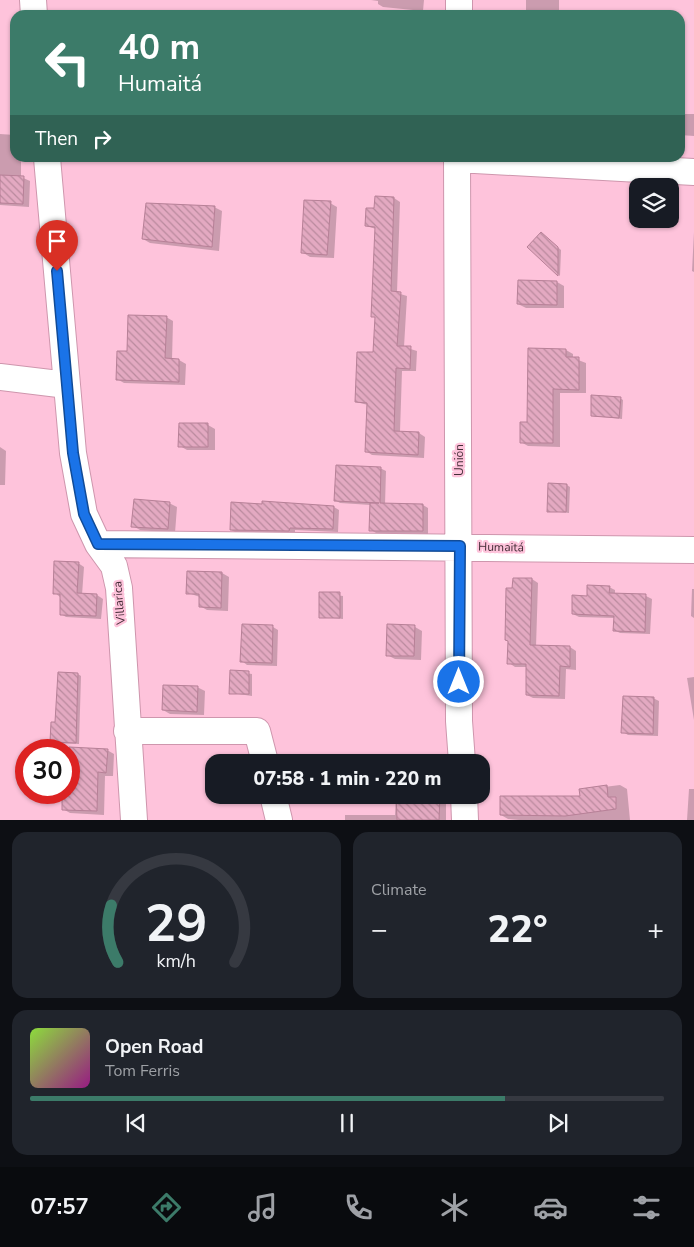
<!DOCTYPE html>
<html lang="en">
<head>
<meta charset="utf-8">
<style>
  body { margin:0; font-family:"Nunito Sans",sans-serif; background:#20242c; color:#f1f3f6; height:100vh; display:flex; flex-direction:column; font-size:19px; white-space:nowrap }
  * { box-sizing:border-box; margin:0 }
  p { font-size:16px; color:#9ea1a6 }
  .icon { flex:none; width:28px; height:28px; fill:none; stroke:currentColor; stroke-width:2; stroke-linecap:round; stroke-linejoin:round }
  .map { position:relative; height:820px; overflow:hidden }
  .side { display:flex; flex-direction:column; gap:12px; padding:12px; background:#0d0f14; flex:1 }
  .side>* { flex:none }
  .banner { position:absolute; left:10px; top:10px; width:675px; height:152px; border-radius:15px; box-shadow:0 1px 4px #0004; background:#3c7b69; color:#fff; overflow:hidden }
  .fabs { position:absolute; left:629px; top:178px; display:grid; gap:10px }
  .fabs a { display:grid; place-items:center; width:50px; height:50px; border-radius:10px; background:#171b24; box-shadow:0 1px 4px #0004; font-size:25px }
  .speed { position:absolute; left:15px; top:739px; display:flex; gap:10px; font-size:25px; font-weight:700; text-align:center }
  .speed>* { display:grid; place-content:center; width:65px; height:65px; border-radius:50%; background:#171b24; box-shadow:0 1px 4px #0004; line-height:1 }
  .speed .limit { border:8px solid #d22; background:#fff; color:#111 }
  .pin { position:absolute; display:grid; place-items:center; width:42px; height:42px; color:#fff; margin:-51px -21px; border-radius:50% 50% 50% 0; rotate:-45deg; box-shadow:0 0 5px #0007 }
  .pin .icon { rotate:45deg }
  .me { position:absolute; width:55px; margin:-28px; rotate:0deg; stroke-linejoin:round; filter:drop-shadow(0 0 4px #0008) }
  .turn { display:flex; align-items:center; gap:18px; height:105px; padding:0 25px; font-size:22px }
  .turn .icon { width:65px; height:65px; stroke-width:2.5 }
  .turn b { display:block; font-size:35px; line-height:42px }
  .then { display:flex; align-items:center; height:48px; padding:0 25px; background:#0003; gap:10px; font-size:19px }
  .big { font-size:38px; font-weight:800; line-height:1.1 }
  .side .widget { flex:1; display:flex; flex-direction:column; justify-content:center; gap:8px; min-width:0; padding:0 18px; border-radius:15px; background:#20242c }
  .side .dial { align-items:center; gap:0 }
  .dial svg { height:130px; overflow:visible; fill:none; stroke:#363941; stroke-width:7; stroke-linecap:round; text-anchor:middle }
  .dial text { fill:#f1f3f6; stroke:none }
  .song { display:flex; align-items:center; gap:15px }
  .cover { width:60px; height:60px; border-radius:8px; background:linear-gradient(135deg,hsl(90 70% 55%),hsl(310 70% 35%)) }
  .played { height:5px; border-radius:2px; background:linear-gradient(90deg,#3c7b69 75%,#363941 75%) }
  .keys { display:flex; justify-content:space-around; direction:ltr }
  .heat { display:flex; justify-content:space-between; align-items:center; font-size:28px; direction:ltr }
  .side .tiles { flex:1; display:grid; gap:12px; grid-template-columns:1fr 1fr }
  .widget:last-child { grid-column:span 2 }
  .trip { position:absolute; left:205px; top:754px; width:285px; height:50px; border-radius:15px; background:#171b24; box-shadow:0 1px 4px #0004; font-weight:800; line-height:50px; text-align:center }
  .tabs { display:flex; height:80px; justify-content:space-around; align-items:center; background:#090b0e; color:#9ea1a6 }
  .tabs .icon { width:35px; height:35px }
  .tabs .current { color:#3c7b69 }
  .tabs b { font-size:22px; color:#f1f3f6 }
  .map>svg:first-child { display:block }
  .shadow { fill:#0003 }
  .building { fill:url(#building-back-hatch); stroke:#b78097 }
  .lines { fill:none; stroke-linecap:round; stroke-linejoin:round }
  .minor-casing { stroke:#ce96ad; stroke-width:28 }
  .minor { stroke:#fff; stroke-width:26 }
  .route-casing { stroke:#114b97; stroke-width:12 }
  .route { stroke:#1a73e8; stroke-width:9 }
  .labels { text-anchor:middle; stroke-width:4.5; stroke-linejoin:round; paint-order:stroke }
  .street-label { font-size:12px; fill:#442d37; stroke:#fec3db }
</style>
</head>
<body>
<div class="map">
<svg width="694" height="820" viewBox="0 0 694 820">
  <defs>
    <pattern id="building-back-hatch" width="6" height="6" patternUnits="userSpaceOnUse" patternTransform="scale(1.25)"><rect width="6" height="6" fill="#e3a9c1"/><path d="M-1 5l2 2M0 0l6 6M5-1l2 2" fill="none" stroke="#ba8a9e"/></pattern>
  </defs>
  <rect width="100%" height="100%" fill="#fec3db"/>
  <path class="shadow" d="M371,0h53l-1,11 -40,-4 -5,-3v-3z
    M526,0h33v15h-29l-4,-2z
    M680,114h14v22l-14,-1z
    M0,134l15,1v23h6v19l9,4 -1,26 -29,-2z
    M394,198l6,4 -3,91 10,3 -3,51 13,4 -1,20h-14l-2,61 19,1 6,4 -1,21 -52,-3 -6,-4 2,-46 -12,-3 19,-48 1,-36 -3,-2 3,-87 -10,-3 10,-16z
    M330,203l7,4 -3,51 -24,-1 -8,-5z
    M214,207l8,4 -3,40 -69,-8 -7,-4z
    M694,232v40l-2,-1z
    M544,235l17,15 -1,26 -31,-29z
    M519,281l38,1 7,4v22h-38l-8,-4z
    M166,317l7,4 -1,39h7l7,4 -1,21 -61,-2 -7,-4 11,-26z
    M529,349l37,1 7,4v4l13,5v30h-26v54l-32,-1 -7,-4 7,-19z
    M620,398l3,2 -1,19 -30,-3z
    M208,425l7,4v21h-28l-7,-4z
    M0,447l6,4 -1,34h-5z
    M380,468l6,3 -1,34h38l5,3v26l-52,-1 -5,-3v-25l-31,-2 -5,-3z
    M567,485l3,2 -1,26 -20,-2z
    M169,503l8,4 -2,26 -35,-3 -7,-4z
    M334,507l5,3 -1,22 -43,-2v4l-58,-1 -6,-3z
    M78,563l6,4 -2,28h15l6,4 -2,20 -35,-2 -5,-3 -1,-17 -5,-4z
    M222,573l7,4 -1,34 -21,-1 -7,-4v-9l-12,-4z
    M532,579l6,4 -2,64h34l6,4v19l-10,-1 -1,30 -32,-1 -6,-3v-28h-12l-6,-4 5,-74z
    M609,587l6,3v5l31,1 6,3 -2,35 -30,-1 -6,-3 1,-12 -36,-1 -6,-3 15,-17z
    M692,589h2v29l-3,-2z
    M321,593l22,3v23l-23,-2z
    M273,627l5,3 -1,36 -30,-1 -5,-4z
    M415,627l7,4 -1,29 -26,-1 -8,-4z
    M232,671l20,3v22l-21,-3z
    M78,674l3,2 -2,68 -24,-1 -4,-2 6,-18z
    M694,677v43l-7,-42z
    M197,687l8,4 -1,24 -34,-1 -7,-4z
    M653,698l6,3 -1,35 -30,-1 -5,-3z
    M70,748l37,2 7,4 -1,22h-8l-1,39 -34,-2 -7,-4 6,-17z
    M620,785l7,4 3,31h-111l-11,-1 -7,-4 80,-17 -1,-8z
    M689,789h5v31h-7z
    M396,795h61l-1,5h-10v20h-101v-5h50z"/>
  <path class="building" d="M0,175l24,1 -1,28 -23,-1z
    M375,196l19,1 -3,94 10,1 -4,54h14l-1,23 -14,-1 -2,63 25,1 -1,23 -53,-3 2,-49 -12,-1 2,-50h16l2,-35h-4l4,-90 -10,-1 1,-18h8z
    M304,200l27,1 -4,54 -26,-2z
    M146,203l69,3 -3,41 -70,-8z
    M541,232l17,15v29l-31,-29z
    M518,280l39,1v24l-40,-1z
    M128,315l39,1 -2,42 14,1v23l-63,-2 1,-29h10z
    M528,348l38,1v8h13v33l-26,-1v54h-33v-21h7z
    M591,395l30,2 -2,21 -28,-2z
    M179,423h29v24h-30z
    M336,465l45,2 -1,36 43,1v27h-54l1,-28h9l-45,-2z
    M548,483l19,1 -1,28h-19z
    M134,499l36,3 -2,27 -37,-2z
    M262,501l72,5 -1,23 -43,-1 -1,3 -59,-1 1,-28 31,2z
    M54,561l25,1 -2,31 20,1 -1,22 -36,-1v-21h-7z
    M187,571l35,1 -1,36 -22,-1v-13h-13z
    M513,578h19l-2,67 40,1v21l-10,-1 -1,30 -33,-1v-31h-19l1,-23 -3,-1 1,-52h6z
    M587,585l23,1 -1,7 37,1 -1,38 -32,-1 1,-15 -42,-2v-19l15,1z
    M319,592h21v26h-21z
    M242,624l31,1 -1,38 -32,-1z
    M387,624l28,1 -1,31h-28z
    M230,670l19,1v23h-20z
    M58,672l20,1 -2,70 -26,-1 1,-20h4z
    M163,685l35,1 -1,26 -35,-2z
    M623,696l31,1 -1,37 -32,-1z
    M69,747l39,2 -2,24 -8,-1 -1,39 -35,-1v-18h7z
    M607,785l1,12h8v12l-51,7 -65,-1v-19h80l-1,-7z
    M396,795h44l-1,25h-42z"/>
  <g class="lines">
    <defs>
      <path id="minor" d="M33,0l1,15
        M459,15v-15
        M47,158l26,295 11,61 14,30 16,22 5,22 15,232
        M457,158l2,563 3,41
        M457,159l237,13
        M0,377l67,8
        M98,544l596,6
        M127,731h130l8,31
        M273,795l6,25
        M464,795l1,25"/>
    </defs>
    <use href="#minor" class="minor-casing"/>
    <use href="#minor" class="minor"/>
  </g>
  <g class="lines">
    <defs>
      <path id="route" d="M57,271l16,182 11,61 14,30 362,2 -1,136"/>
    </defs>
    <use href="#route" class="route-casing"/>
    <use href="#route" class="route"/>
  </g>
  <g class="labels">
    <g class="street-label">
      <text transform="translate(459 460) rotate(-90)" y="4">Unión</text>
      <text transform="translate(501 547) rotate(1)" y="4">Humaitá</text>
      <text transform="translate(119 603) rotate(-95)" y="4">Villarica</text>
    </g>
  </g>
</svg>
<div class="fabs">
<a><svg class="icon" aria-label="layers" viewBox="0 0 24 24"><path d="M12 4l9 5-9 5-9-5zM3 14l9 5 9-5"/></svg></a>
</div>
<div class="speed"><div class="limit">30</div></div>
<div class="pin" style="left:57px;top:271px;background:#d93025"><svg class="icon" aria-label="arrive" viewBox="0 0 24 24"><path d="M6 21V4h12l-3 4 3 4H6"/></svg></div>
<svg class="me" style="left:459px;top:682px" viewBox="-20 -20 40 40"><circle r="17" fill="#1a73e8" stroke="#fff" stroke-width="3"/><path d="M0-11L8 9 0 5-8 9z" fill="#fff"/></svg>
<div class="trip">07:58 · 1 min · 220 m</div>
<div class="banner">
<div class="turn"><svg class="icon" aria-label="left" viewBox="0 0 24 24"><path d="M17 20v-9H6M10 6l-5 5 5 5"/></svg><div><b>40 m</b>Humaitá</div></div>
<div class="then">Then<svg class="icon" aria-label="right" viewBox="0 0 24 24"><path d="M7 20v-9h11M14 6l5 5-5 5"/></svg></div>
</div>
</div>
<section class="side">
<div class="tiles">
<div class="widget dial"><svg viewBox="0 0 100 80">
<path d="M14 69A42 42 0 1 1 86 69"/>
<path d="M14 69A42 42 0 0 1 10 34" stroke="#3c7b69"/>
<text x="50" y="56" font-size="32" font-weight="700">29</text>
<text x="50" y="72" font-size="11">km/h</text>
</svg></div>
<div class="widget"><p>Climate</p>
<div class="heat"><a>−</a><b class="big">22°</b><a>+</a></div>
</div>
<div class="widget">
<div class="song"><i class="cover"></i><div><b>Open Road</b><p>Tom Ferris</p></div></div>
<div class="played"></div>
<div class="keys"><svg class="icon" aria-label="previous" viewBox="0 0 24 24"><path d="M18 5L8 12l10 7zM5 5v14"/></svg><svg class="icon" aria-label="pause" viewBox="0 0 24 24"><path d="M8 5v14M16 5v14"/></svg><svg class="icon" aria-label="next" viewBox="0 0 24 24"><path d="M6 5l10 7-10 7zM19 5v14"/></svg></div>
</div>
</div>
</section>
<nav class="tabs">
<b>07:57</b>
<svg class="icon current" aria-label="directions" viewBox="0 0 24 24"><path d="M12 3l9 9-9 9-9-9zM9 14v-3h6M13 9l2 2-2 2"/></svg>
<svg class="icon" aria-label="music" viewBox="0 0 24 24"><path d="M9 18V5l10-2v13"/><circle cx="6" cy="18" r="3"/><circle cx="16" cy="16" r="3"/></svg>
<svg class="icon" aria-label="phone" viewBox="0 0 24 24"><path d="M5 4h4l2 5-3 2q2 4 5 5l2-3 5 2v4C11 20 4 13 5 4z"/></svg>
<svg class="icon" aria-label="climate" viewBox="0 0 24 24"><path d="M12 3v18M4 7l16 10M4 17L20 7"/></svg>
<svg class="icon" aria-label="car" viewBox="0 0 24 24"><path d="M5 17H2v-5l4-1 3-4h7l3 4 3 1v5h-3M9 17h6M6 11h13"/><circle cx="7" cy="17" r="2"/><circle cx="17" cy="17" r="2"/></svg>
<svg class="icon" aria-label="filters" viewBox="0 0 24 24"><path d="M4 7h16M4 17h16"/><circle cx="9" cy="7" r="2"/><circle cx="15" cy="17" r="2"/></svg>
</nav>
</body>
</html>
